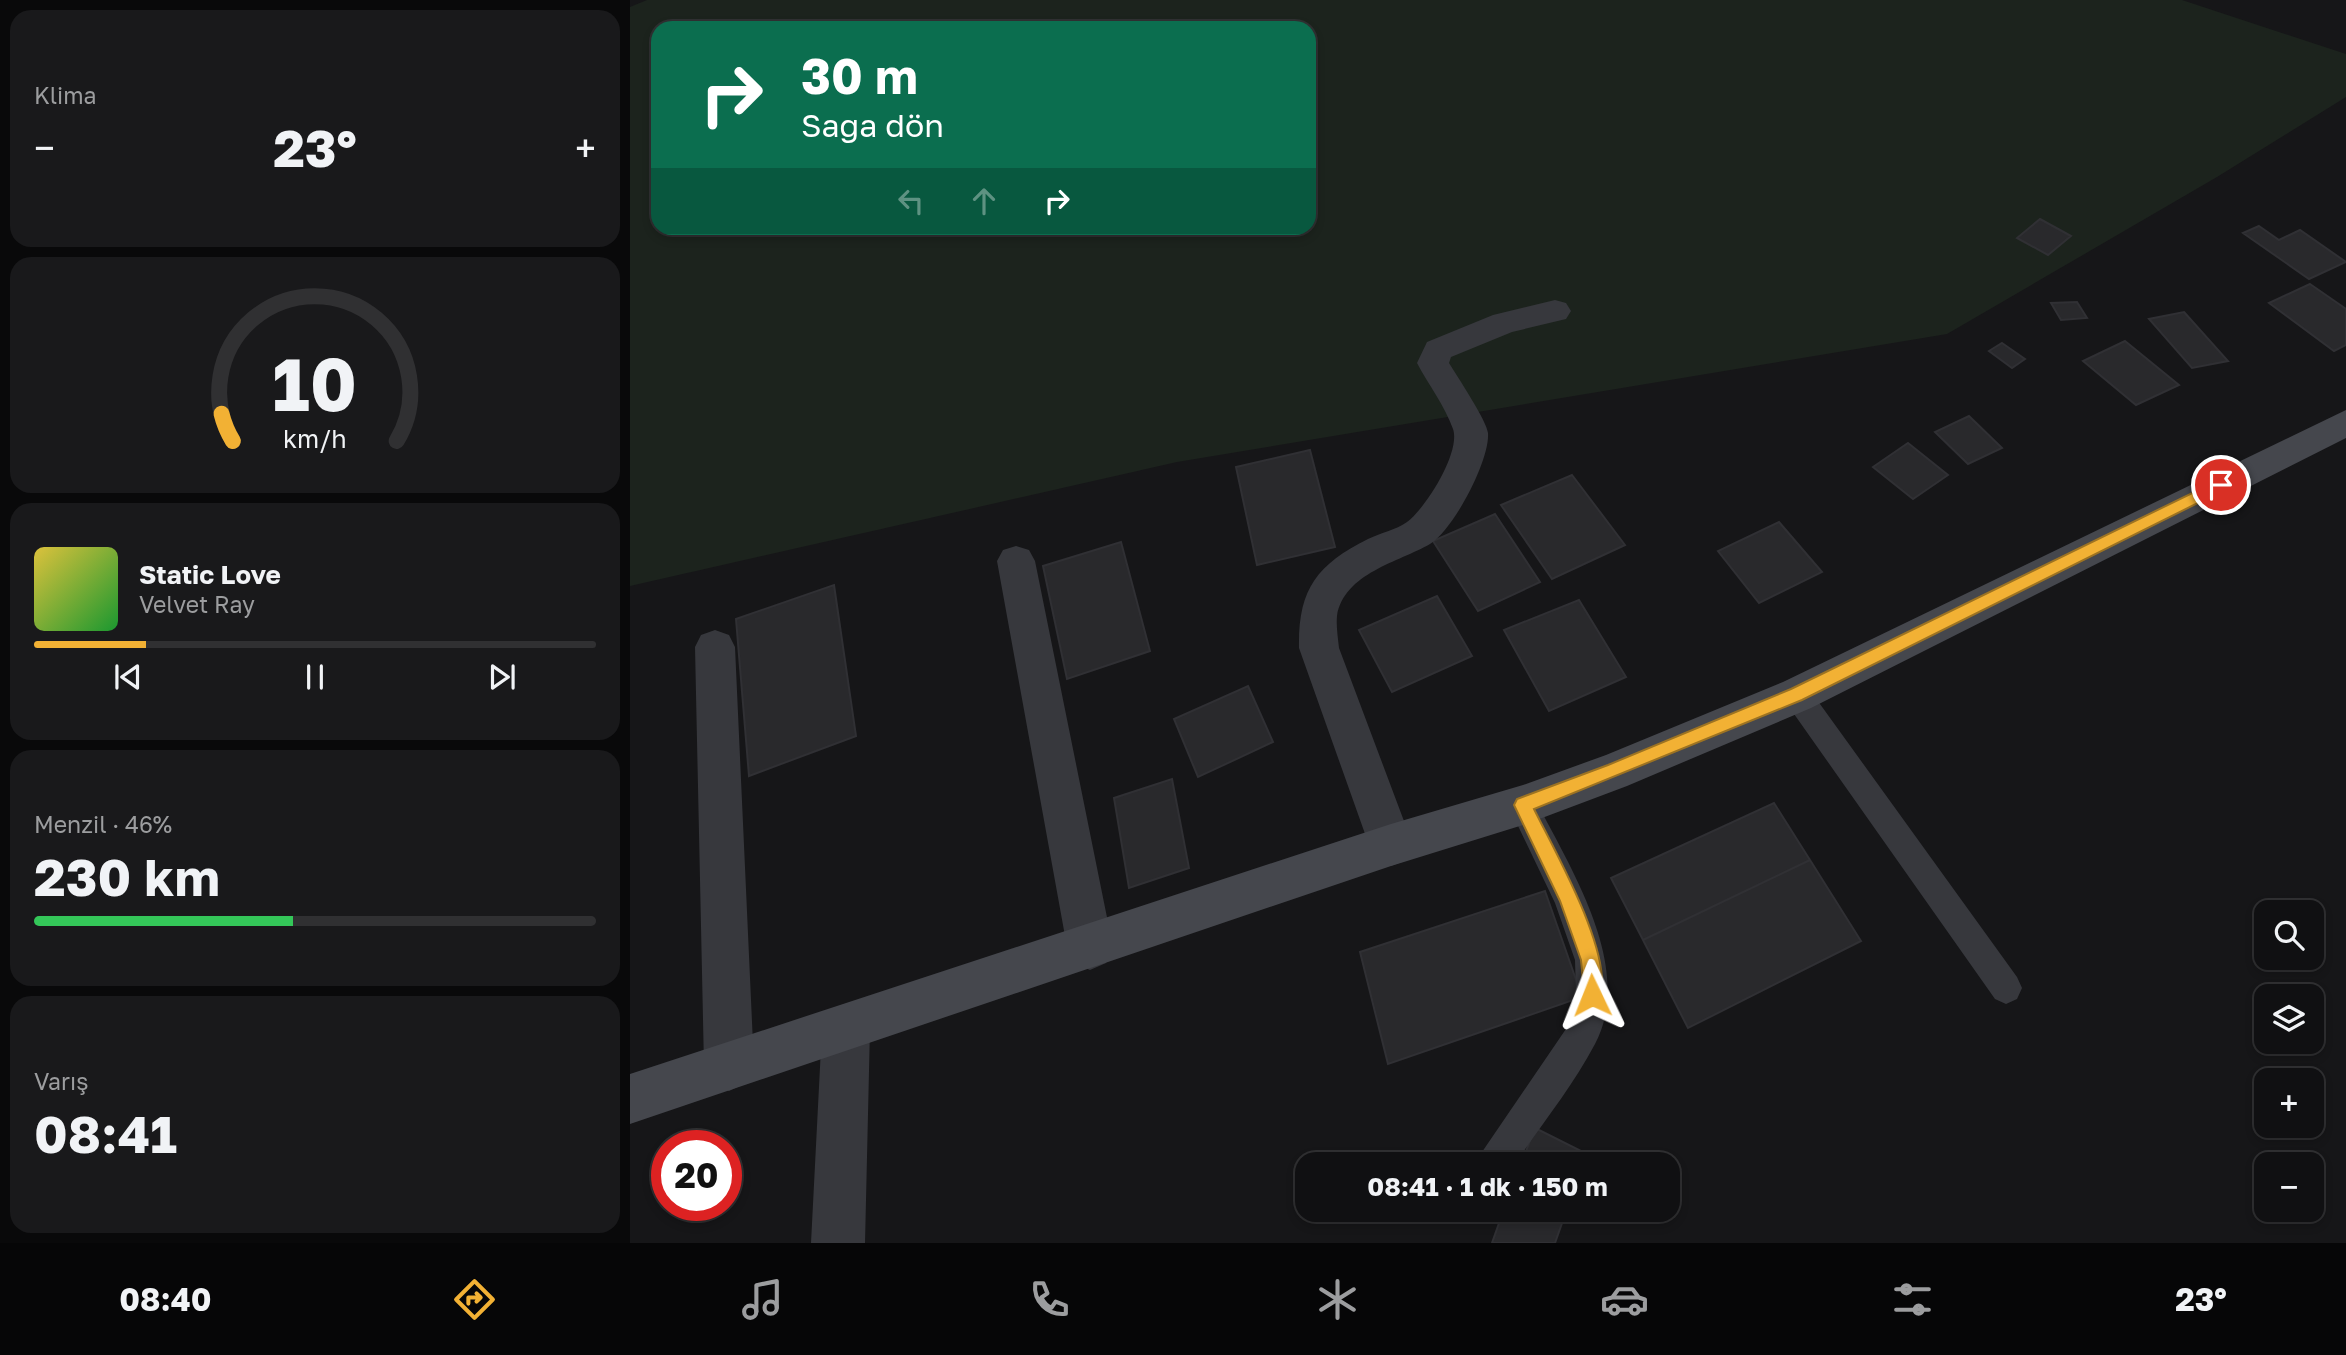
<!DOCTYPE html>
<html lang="tr">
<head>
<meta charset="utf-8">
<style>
  body { margin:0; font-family:"Golos Text",sans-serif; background:#19191b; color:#f1f3f6; height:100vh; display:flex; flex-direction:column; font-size:26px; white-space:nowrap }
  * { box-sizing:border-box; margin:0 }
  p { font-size:23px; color:#9c9d9f }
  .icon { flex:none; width:38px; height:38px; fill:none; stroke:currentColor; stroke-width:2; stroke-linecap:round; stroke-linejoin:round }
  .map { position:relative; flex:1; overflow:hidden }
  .details { display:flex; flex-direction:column; gap:10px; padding:10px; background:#09090a; width:630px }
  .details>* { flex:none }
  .hud { position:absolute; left:21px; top:21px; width:665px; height:214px; border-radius:21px; box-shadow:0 4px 10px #0003,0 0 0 2px #303032; background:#0b6e4f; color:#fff; overflow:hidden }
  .buttons { position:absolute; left:1624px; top:900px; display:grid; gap:14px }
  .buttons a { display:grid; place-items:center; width:70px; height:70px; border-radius:14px; background:#101012; box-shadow:0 4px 10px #0003,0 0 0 2px #303032; font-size:35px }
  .speed { position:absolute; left:21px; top:1130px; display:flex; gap:14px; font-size:35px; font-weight:700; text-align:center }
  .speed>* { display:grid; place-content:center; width:91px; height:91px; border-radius:50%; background:#101012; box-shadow:0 4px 10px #0003,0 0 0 2px #303032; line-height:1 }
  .speed .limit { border:10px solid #d22; background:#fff; color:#111 }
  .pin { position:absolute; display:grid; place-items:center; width:60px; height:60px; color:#fff; margin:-30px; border:4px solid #fff; border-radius:50%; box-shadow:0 2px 7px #0007 }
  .me { position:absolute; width:77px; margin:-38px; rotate:358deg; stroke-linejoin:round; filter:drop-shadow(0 0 5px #0008) }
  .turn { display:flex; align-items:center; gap:24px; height:147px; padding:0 35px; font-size:32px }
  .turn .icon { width:91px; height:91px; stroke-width:2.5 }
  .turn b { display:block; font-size:49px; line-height:60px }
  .lanes { display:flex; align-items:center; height:66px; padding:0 35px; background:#0003; justify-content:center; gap:35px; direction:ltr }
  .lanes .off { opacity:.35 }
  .big { font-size:52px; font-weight:700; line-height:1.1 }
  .details .tile { flex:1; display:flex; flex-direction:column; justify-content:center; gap:10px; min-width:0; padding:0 24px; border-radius:21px; background:#19191b }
  .details .dial { align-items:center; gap:0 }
  .dial svg { height:182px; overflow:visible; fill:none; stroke:#303032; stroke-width:7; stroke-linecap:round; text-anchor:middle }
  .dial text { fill:#f1f3f6; stroke:none }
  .song { display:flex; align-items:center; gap:21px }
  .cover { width:84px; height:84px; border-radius:10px; background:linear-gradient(135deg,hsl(50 70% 55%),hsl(130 70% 35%)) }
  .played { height:7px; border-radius:4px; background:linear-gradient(90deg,#f2b134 20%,#303032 20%) }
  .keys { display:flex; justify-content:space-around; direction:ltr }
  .heat { display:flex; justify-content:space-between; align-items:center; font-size:38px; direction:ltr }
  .charge { height:10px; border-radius:5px; background:linear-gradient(90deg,#34c759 46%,#303032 0) }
  .trip { position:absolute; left:665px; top:1152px; width:385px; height:70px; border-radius:21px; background:#101012; box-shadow:0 4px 10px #0003,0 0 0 2px #303032; font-weight:700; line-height:70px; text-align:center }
  .tab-bar { display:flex; height:112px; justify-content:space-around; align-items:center; background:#060607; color:#9c9d9f }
  .tab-bar .icon { width:49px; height:49px }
  .tab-bar .on { color:#f2b134 }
  .tab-bar b { font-size:32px; color:#f1f3f6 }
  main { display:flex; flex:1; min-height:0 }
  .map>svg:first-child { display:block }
  .green { fill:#1c231d; fill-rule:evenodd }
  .building { fill:#29292c; stroke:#303034; stroke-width:2 }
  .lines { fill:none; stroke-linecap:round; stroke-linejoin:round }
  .service { fill:#37383d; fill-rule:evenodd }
  .minor { fill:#37383d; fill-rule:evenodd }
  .secondary { fill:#45474d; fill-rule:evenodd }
  .route { fill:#f2b134; stroke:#9d7322; stroke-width:2 }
</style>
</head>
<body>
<main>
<section class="details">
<div class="tile"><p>Klima</p>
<div class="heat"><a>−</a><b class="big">23°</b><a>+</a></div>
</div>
<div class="tile dial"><svg viewBox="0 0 100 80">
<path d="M14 69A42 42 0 1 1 86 69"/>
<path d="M14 69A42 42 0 0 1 9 57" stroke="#f2b134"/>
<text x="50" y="56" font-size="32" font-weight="700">10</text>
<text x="50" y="72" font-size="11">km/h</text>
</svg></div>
<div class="tile">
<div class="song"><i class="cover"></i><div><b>Static Love</b><p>Velvet Ray</p></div></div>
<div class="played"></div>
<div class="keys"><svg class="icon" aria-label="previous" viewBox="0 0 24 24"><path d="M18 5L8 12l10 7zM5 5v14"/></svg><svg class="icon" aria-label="pause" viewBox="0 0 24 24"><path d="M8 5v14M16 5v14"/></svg><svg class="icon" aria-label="next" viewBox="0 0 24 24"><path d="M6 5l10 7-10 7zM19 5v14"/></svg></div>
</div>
<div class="tile"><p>Menzil · 46%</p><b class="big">230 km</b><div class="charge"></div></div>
<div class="tile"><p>Varış</p><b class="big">08:41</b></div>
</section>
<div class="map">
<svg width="1716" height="1243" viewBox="0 0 1716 1243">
  <rect width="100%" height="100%" fill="#161618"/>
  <path class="green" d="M17,0h1535l164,54v43l-129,80 -270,157 -770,128 -547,124v-579zM28,28h651v200h-651z"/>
  <path class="building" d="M1410,219l31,17 -23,19 -31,-17z
    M1629,226l20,14 21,-10 46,32 -37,17 -66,-46z
    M1680,284l36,25v36l-12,6 -65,-48z
    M1447,302l10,16 -26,2 -10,-17z
    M1554,312l44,49 -36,7 -43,-49z
    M1495,341l54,44 -43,20 -53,-44z
    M1372,343l23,16 -13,9 -23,-17z
    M1339,416l33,32 -34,16 -33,-32z
    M1278,443l40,32 -35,24 -40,-32z
    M680,450l25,97 -78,18 -21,-98z
    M942,475l53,70 -73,34 -51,-74z
    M865,514l45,68 -62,29 -45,-70z
    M1149,522l43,50 -63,31 -41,-52z
    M491,542l29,109 -83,28 -24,-113z
    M204,585l22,151 -107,40 -13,-157z
    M807,596l35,60 -80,36 -33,-62z
    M949,600l47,77 -77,34 -45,-81z
    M618,686l25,56 -75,35 -24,-58z
    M542,779l17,89 -60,20 -15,-90z
    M1144,803l36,57 -167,80 -32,-62z
    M1180,860l51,81 -173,87 -45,-88z
    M915,891l37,106 -194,67 -28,-112z
    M905,1128l52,26 -4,10h-62z
    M874,1209h63l-12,34h-63z"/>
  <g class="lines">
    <path class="service" d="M1167,683l10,3 210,291 5,11 -5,11 -11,5 -11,-5 -208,-295 -4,-9 4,-9z
      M893,791l10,4c35,70 103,171 62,249 -22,42 -54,81 -80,120h-38l5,-12 86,-126 8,-32 -1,-34 -20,-57 -47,-98 5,-10z"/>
    <path class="minor" d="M925,300l11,3 5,8 -5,8 -54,13 -61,25 -2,6c8,13 38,58 39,70 2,27 -34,96 -58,111 -31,18 -86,29 -93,72 -1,10 1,22 2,32l74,197 -6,15 -16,6 -16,-6 -6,-15 -70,-197c-1,-58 17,-83 69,-109 12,-6 28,-9 39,-17 19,-14 54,-70 46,-93 -8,-23 -25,-45 -36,-66l10,-21 66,-27z
      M386,546l13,4 6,11 78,386 -7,16 -16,7 -16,-7 -7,-16 -70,-386 6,-11z
      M85,630l14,5 6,12 19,419 -8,17 -17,8 -17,-8 -8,-17 -9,-419 6,-12z
      M216,1004l17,7 7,17 -5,215h-54l11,-215 7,-17z"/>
    <path class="secondary" d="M1716,410v28l-535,270 -184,78 -104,39 -132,41 -761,258v-50l761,-250 132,-39 83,-30 177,-73z"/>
  </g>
  <path class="route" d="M1591,479l5,2v8l-424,211 -268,109c20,41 83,150 65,192l-7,3 -7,-3 -4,-41 -21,-59 -46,-96 3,-6 91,-34 183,-76z"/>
</svg>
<div class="buttons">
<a><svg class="icon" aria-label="search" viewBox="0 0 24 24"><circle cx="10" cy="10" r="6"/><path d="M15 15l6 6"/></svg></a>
<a><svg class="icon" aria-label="layers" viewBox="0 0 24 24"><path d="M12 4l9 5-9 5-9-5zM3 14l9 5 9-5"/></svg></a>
<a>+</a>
<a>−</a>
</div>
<div class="speed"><div class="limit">20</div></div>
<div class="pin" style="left:1591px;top:485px;background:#d93025"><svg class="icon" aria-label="arrive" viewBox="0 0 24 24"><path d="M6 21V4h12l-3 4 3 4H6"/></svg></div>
<svg class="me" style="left:962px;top:995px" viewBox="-20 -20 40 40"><path d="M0-17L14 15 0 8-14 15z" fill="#f2b134" stroke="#fff" stroke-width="4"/></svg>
<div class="trip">08:41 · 1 dk · 150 m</div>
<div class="hud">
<div class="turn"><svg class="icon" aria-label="right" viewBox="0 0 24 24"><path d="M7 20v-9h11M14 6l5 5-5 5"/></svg><div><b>30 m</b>Sağa dön</div></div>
<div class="lanes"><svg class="icon off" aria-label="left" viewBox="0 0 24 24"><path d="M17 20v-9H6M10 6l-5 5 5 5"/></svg><svg class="icon off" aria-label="ahead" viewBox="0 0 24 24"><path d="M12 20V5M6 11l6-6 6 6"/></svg><svg class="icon" aria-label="right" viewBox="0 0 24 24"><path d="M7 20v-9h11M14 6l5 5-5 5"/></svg></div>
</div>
</div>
</main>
<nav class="tab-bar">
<b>08:40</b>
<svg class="icon on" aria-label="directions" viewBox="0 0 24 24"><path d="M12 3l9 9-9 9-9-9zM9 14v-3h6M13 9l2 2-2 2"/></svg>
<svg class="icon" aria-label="music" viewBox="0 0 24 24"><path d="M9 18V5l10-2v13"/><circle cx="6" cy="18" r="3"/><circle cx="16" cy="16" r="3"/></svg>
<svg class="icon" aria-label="phone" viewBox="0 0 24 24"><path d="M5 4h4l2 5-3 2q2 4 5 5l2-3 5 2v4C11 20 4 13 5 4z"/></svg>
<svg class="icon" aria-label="climate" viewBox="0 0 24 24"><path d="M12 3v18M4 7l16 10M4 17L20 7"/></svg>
<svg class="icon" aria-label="car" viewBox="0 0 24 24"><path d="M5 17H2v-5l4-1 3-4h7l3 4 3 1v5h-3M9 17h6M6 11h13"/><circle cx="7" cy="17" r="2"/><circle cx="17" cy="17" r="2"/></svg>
<svg class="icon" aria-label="filters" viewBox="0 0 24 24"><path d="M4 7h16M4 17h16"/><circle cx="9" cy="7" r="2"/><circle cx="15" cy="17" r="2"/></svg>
<b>23°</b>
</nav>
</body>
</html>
